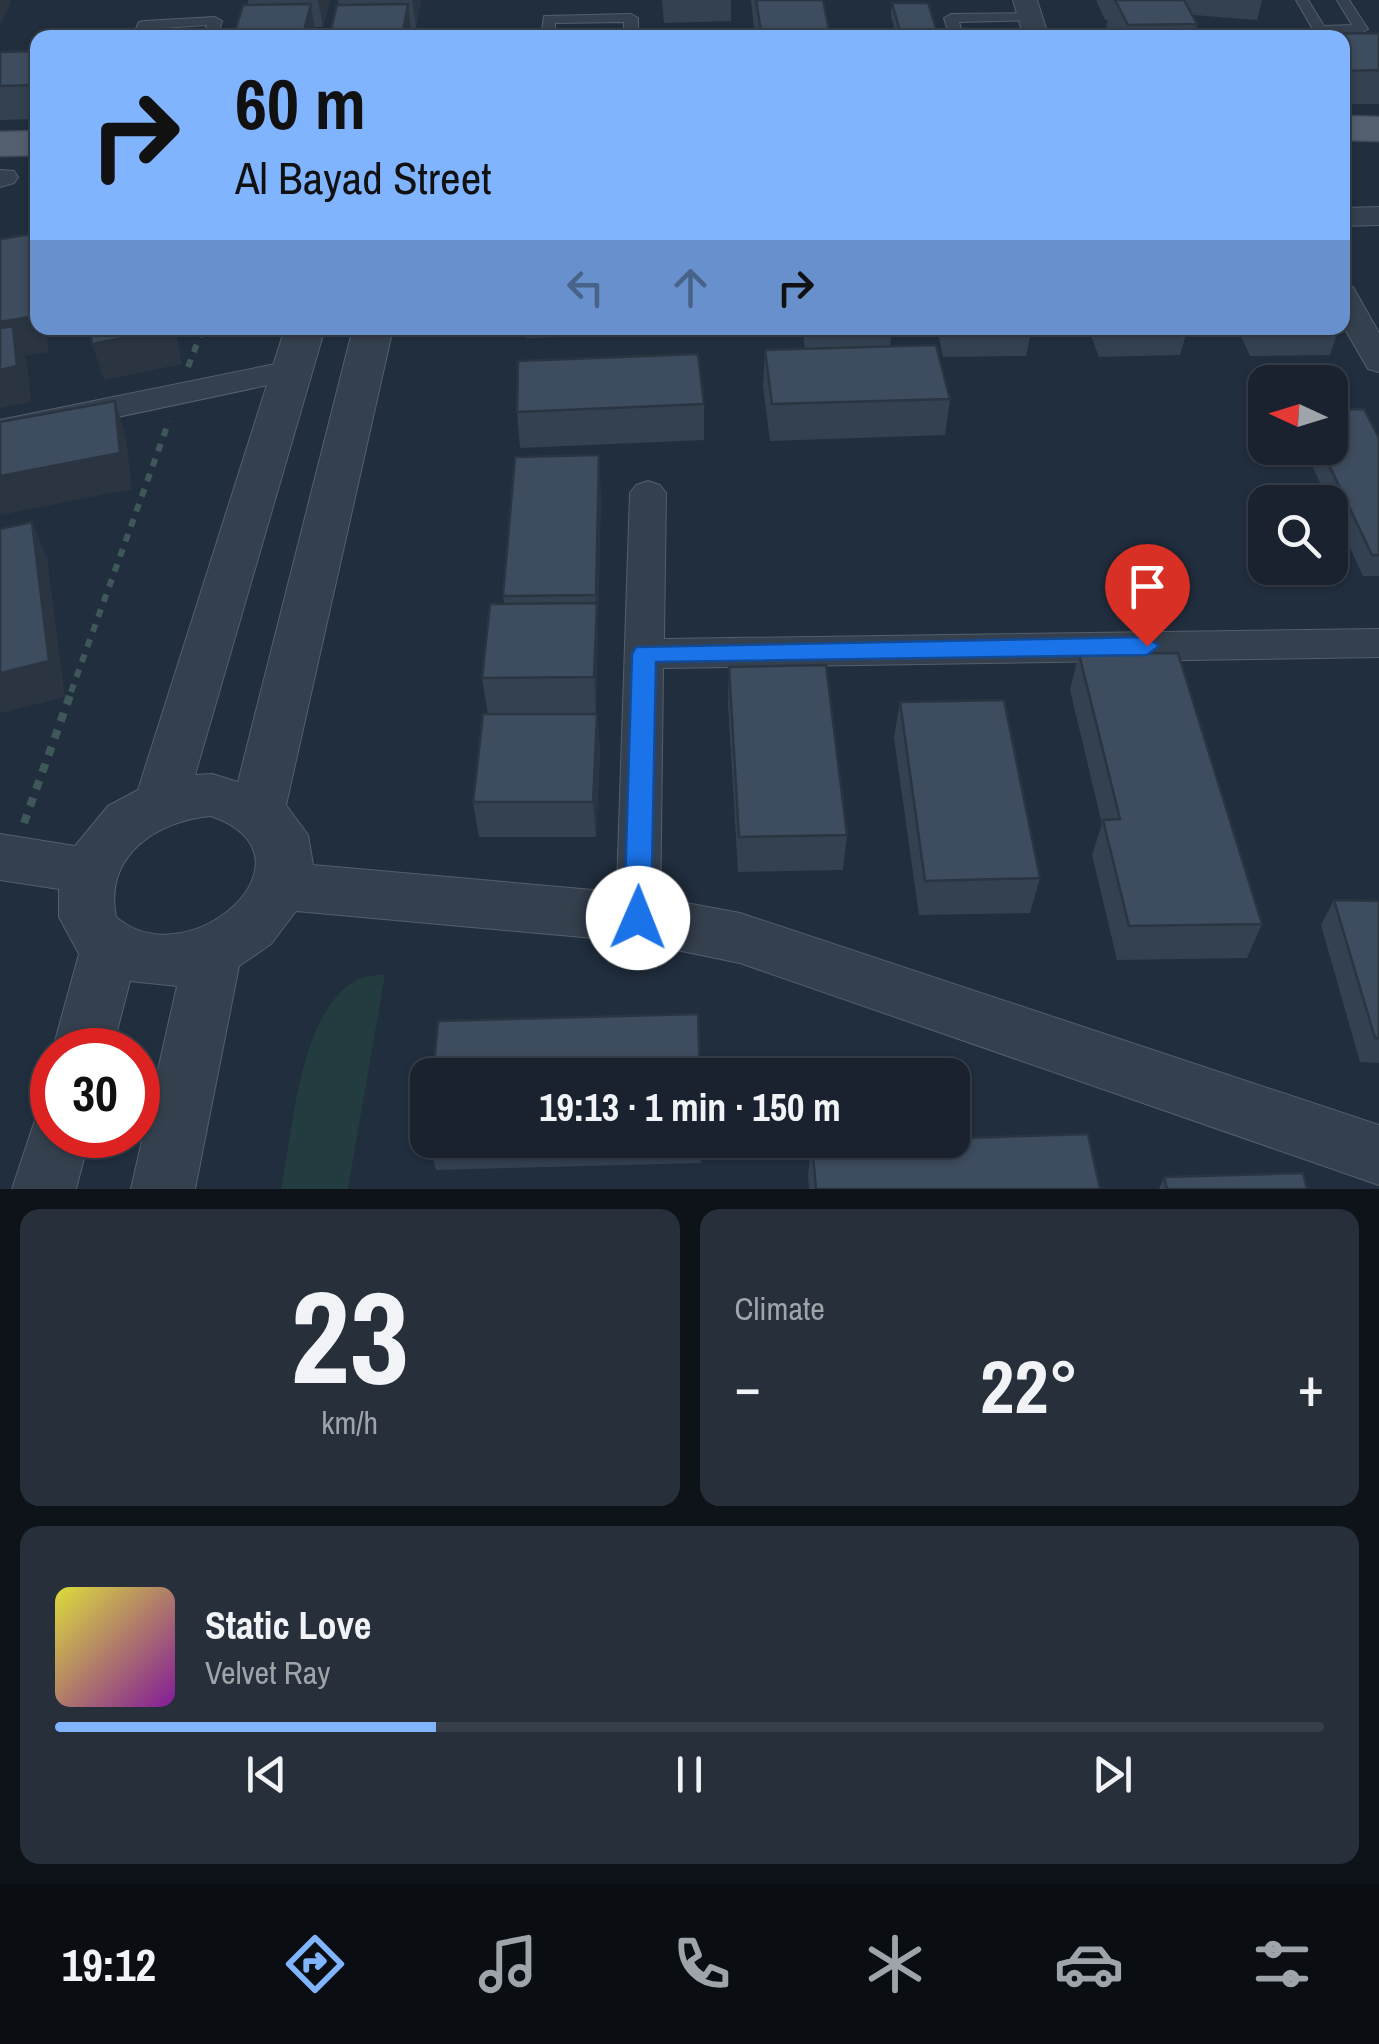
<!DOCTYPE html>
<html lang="en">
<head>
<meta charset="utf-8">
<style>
  body { margin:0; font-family:"Archivo Narrow",sans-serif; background:#262f3a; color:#f1f3f6; height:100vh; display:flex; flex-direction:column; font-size:38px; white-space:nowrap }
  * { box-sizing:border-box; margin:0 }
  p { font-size:32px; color:#9fa4aa }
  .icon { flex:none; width:55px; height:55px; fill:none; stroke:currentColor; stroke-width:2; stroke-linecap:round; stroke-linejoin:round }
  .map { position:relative; height:1189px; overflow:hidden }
  .side { display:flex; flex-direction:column; gap:20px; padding:20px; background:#0e1319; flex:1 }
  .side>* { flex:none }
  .top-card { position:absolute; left:30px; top:30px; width:1320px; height:305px; border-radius:20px; box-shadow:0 2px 8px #0004,0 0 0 2px #373f4a; background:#81b4ff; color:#111; overflow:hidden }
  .needle { width:65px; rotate:274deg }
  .controls { position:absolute; left:1248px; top:365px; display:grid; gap:20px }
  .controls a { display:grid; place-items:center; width:100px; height:100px; border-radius:20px; background:#19222e; box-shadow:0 2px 8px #0004,0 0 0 2px #373f4a; font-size:50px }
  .speed { position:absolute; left:30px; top:1028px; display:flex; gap:20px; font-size:50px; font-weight:700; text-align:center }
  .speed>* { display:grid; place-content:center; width:130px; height:130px; border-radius:50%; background:#19222e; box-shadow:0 2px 8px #0004,0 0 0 2px #373f4a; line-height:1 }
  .speed .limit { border:15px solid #d22; background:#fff; color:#111 }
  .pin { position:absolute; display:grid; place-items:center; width:85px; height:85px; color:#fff; margin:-102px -42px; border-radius:50% 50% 50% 0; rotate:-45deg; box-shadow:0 0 10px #0007 }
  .pin .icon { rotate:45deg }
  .me { position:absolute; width:110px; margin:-55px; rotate:1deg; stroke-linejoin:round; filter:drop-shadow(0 0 8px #0008) }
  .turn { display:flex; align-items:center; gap:35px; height:210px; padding:0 40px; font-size:45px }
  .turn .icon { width:130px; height:130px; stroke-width:2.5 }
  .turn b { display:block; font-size:70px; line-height:85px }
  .lanes { display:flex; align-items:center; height:95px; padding:0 40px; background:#0003; justify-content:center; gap:50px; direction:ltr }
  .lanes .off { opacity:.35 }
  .big { font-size:75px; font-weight:700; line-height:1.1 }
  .side .tile { flex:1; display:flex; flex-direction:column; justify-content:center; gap:15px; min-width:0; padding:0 35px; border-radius:20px; background:#262f3a }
  .side .dial { align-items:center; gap:0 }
  .dial b { font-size:130px; line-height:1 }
  .song { display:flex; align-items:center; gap:30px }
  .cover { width:120px; height:120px; border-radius:15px; background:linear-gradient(135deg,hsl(60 70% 55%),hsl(290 70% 35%)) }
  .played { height:10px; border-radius:5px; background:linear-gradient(90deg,#81b4ff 30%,#373f4a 30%) }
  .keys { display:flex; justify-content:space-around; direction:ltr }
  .heat { display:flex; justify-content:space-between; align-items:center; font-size:55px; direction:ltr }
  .side .tiles { flex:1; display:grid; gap:20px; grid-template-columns:1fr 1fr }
  .tile:last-child { grid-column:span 2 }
  .trip { position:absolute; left:410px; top:1058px; width:560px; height:100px; border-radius:20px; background:#19222e; box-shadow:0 2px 8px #0004,0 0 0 2px #373f4a; font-weight:700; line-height:100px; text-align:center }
  .dock { display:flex; height:160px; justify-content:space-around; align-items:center; background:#0a0e12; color:#9fa4aa }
  .dock .icon { width:70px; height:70px }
  .dock .current { color:#81b4ff }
  .dock b { font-size:45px; color:#f1f3f6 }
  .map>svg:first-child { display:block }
  .green { fill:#233c3f }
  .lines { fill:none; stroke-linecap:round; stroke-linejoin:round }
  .service-casing { stroke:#545e6c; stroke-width:2 }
  .minor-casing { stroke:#545e6c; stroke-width:2 }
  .tertiary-casing { stroke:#545e6c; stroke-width:2 }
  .primary-casing { stroke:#3f4957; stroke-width:3 }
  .path-far1 { stroke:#3e5859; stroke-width:6; stroke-dasharray:8 8; stroke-linecap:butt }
  .path { stroke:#3e5859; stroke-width:8; stroke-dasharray:9 9; stroke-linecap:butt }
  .service { fill:#35404e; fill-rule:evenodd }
  .minor { fill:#35404e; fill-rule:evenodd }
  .tertiary { fill:#35404e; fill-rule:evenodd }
  .primary { fill:#535f6e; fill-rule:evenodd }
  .wall { fill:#344151 }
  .shaded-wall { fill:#2b3542 }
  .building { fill:#3d4c5e; stroke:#2b3542; stroke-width:2.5 }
  .route { fill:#1a73e8; stroke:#114b97; stroke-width:2.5 }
</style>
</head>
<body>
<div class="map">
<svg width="1379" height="1189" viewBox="0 0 1379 1189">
  <rect width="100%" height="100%" fill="#212e3e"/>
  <path class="green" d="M385,974l-37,215h-67c12,-59 18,-175 74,-208 7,-5 21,-5 30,-7z"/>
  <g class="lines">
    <defs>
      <path id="service" d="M1296,0h12l16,26 28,-1 -15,-25h12l19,29 -7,4h-46z
        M1031,13l5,1v6l-77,2 5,16h-14l-6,-20 7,-4z
        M631,14l7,4v20h-14v-16l-69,1v15h-14l3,-22z
        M215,17l7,4 -5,17h-14l4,-13 -58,4 -4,9h-13l7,-16 5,-1z"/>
      <path id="minor" d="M1013,0h24l12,38h-25z
        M0,170l14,1 4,6 -4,6 -14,4z
        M1379,207v18l-37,1v-18z
        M1342,285l11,2 26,46v39l-11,-3 -26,-45z
        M295,360l11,3 5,7 -5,7 -306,65v-22z
        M648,481l12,4 6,8 -2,146 715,-10v28l-716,11 -3,250 -6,14 -16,5 -16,-5 -6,-14 14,-425 6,-8z"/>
      <path id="tertiary" d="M285,328h40l-130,447 17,-1 26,8 115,-454h40l-107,477 22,30 5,30 325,29 102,19 639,212v60l-639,-222 -102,-21 -342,-31 -25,33 -32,22 -44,223h-64l46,-203 -47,-5 -18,69 -60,2 27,-98 -20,-37v-28l-59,-9v-46l75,12 33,-40 30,-16zM211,816c116,41 -22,164 -95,101 -12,-62 41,-96 95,-101z
        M52,1108v27h38l-14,54h-64l25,-75z"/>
      <path id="primary" d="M1342,116l37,1v24l-37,-1z
        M38,131v24l-38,1v-24z"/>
    </defs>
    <use href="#service" class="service-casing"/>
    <use href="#minor" class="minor-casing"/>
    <use href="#tertiary" class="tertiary-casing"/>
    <use href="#primary" class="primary-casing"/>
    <path class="path-far1" d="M188,367l15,-39
      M71,692l98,-271"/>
    <path class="path" d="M24,823l48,-133"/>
    <use href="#service" class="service"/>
    <use href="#minor" class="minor"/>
    <use href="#tertiary" class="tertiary"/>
    <use href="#primary" class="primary"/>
  </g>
  <path class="wall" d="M248,0h82l-7,27h-8l1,11h-83l15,-33z
    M338,0h83l-5,28h-5l1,10h-83l10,-33z
    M662,0h69v21l-67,2z
    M751,0h72l6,30v8h-74z
    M1096,0h165l1,1 -5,19 -64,-5 4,9 -3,14h-83l-5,-11 2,-7h-3z
    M892,3l47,35h-42l-6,-22z
    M1379,33v71h-37v-66h-31l1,-4z
    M38,51v68l-38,1v-68z
    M525,328h167v6l-166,4z
    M802,328h90l-2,19 60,52 -5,36 -175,6 -7,-55 2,-36 40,-1z
    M937,328h95l-6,28 -83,1z
    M1088,328h100l-8,27 -81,2z
    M1237,328h102l-9,27 -80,1z
    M704,404v36l-184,8 -3,-36z
    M1379,438v138h-16l-59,-128h26z
    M601,492l-5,221 -106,1h107l3,36 -4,87h-117l-6,-35 15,-88 -6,-36 22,-75 -1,-7z
    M1079,654l183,270 -15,34 -130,2 -25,-105 10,-31 -32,-134z
    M729,667l118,168 -4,35 -105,2 -10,-169z
    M900,702l140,176 -10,35 -111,2 -25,-177z
    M1334,900l45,1v162l-19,-1 -39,-137z
    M428,1140h273v23l-265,7z
    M812,1143l288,46h-291l-1,-15z
    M1164,1177l143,12h-148z"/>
  <path class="shaded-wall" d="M0,0h10l1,3 -11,22z
    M318,0h12l-7,27z
    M412,0h9l-5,28z
    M311,4l5,34h-14z
    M408,4l4,33 -10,1z
    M31,234l7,19v75h9l1,24 -24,4 3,5 4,41 -31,6v-86z
    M175,328l7,36 -78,16 -12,-36z
    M115,401l11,36 6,52 -132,26v-39z
    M599,455l2,37 -5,221 -2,-36z
    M32,522l15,36 18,139 -65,16v-40z
    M597,714l3,36 -4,87 -3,-35z"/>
  <path class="building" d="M756,0h67l6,30 -68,1z
    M1115,0h69l13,24 -69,1z
    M892,3h36l11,35h-37z
    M311,4l-9,34h-69l10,-33z
    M408,4l-6,32 -73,1 8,-32z
    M1379,33v37l-37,1v-33h-27l-3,-4z
    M38,51l-1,34 -37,1v-34z
    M31,234l4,82 -35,6v-83z
    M13,326l4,40 -17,4v-42z
    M90,328h82l-80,16z
    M936,345l14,54 -178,5 -7,-54z
    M698,354l6,50 -187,8 1,-51z
    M115,401l5,52 -120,23v-54z
    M1364,409l15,29v117h-7l-51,-107h9v-38z
    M599,455l-3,140 -93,1 12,-139z
    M32,522l17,139 -49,12v-144z
    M597,603l-3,74 -112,1 8,-74z
    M1178,653l84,271 -133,2 -26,-106 17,-1 -41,-165z
    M826,665l21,170 -108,2 -10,-170z
    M1004,700l36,178 -115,3 -25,-179z
    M483,714h114l-4,88h-120z
    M1334,900l45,1v137h-4z
    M698,1014l2,61h-267l5,-54z
    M1088,1134l12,55h-284l-4,-46z
    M1303,1173l4,16h-140l-3,-12z"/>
  <path class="route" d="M1147,637l12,9 -12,9 -491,7 -5,256 -4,8 -9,4 -10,-4 -4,-8 8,-264 4,-7z"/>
</svg>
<div class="controls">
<a><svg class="needle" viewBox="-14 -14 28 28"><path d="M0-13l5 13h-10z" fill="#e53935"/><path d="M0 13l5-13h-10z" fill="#9fa4aa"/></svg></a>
<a><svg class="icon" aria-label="search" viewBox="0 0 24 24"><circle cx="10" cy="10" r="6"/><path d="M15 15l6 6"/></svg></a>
</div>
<div class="speed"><div class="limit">30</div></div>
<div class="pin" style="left:1147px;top:646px;background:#d93025"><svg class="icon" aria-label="arrive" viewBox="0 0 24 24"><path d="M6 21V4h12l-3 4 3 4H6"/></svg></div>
<svg class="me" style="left:638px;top:918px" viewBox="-20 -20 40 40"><circle r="19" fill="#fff"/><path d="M0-13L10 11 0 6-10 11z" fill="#1a73e8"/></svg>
<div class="trip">19:13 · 1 min · 150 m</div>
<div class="top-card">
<div class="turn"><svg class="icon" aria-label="right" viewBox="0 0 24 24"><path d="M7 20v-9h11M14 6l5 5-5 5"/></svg><div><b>60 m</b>Al Bayad Street</div></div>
<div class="lanes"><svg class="icon off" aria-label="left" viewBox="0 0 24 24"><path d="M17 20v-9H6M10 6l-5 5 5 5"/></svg><svg class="icon off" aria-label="ahead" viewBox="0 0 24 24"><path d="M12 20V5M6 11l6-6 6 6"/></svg><svg class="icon" aria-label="right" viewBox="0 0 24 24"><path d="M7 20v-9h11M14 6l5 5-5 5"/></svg></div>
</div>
</div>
<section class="side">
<div class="tiles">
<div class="tile dial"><b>23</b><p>km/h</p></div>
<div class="tile"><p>Climate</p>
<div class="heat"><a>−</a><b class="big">22°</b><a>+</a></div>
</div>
<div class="tile">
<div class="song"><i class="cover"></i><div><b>Static Love</b><p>Velvet Ray</p></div></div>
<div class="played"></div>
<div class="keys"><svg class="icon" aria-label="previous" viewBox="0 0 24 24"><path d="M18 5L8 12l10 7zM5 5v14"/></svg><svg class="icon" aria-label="pause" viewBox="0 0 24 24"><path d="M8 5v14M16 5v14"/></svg><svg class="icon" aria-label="next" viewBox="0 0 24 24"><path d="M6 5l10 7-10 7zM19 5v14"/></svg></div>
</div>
</div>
</section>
<nav class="dock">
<b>19:12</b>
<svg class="icon current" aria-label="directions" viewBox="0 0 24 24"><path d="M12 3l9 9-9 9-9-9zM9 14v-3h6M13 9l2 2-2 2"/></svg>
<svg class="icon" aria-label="music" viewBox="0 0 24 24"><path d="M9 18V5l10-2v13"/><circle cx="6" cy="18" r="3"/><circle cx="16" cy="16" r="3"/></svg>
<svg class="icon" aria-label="phone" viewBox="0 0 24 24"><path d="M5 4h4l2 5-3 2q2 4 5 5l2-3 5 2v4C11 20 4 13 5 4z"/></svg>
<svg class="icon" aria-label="climate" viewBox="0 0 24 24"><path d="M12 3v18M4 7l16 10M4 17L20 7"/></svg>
<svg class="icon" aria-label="car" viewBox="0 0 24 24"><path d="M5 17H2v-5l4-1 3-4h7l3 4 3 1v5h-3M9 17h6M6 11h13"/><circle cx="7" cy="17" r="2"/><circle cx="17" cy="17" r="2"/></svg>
<svg class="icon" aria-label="filters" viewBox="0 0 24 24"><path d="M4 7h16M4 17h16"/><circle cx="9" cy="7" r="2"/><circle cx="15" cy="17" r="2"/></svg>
</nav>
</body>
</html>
